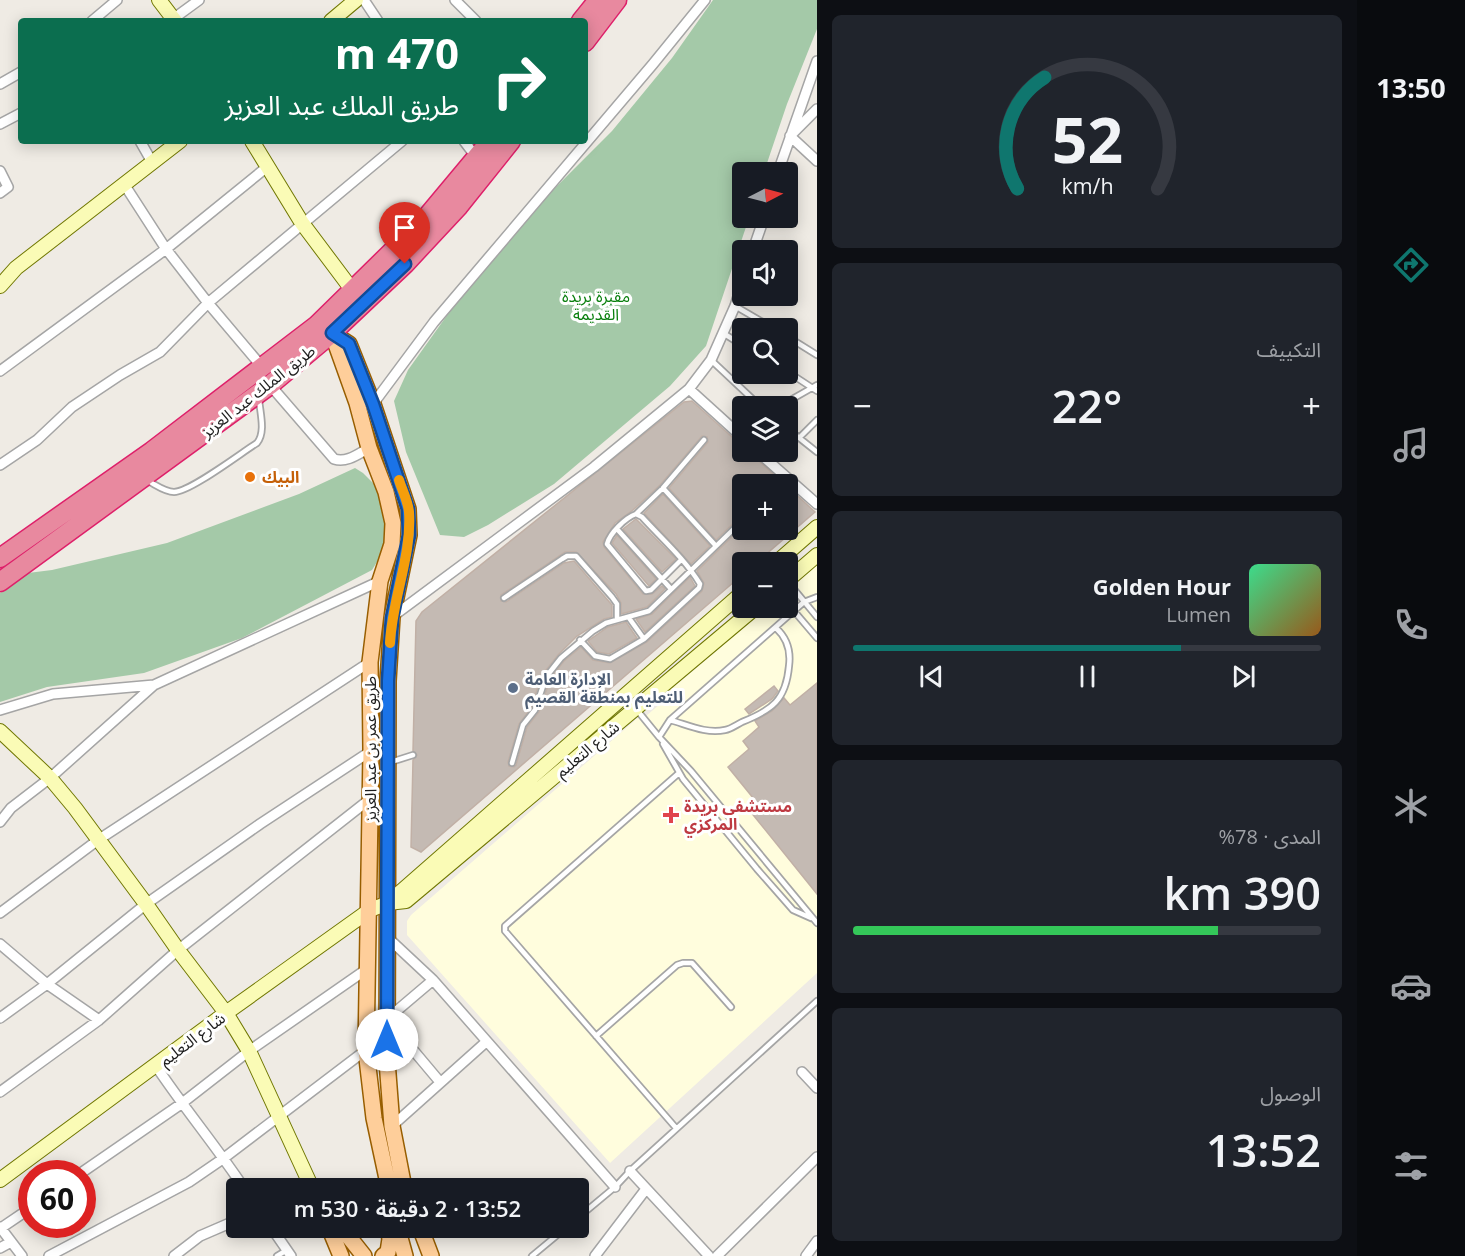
<!DOCTYPE html>
<html lang="ar">
<head>
<meta charset="utf-8">
<style>
  body { margin:0; font-family:"Open Sans","Noto Sans Arabic",sans-serif; background:#20242c; color:#f1f3f6; direction:rtl; height:100vh; display:flex; flex-direction:column; font-size:22px; white-space:nowrap }
  * { box-sizing:border-box; margin:0 }
  p { font-size:20px; color:#9ea1a6 }
  .icon { flex:none; width:33px; height:33px; fill:none; stroke:currentColor; stroke-width:2; stroke-linecap:round; stroke-linejoin:round }
  .map { position:relative; flex:1; overflow:hidden; direction:ltr }
  .details { display:flex; flex-direction:column; gap:15px; padding:15px; background:#0d0f14; width:540px }
  .details>* { flex:none }
  .hud { position:absolute; left:18px; top:18px; width:570px; height:126px; border-radius:6px; box-shadow:0 3px 15px #0003; direction:rtl; background:#0b6e4f; color:#fff; overflow:hidden }
  .needle { width:39px; rotate:84deg }
  .controls { position:absolute; left:732px; top:162px; display:grid; gap:12px }
  .controls a { display:grid; place-items:center; width:66px; height:66px; border-radius:6px; background:#171b24; box-shadow:0 3px 15px #0003; font-size:30px }
  .speed { position:absolute; left:18px; top:1160px; display:flex; gap:12px; font-size:30px; font-weight:700; text-align:center }
  .speed>* { display:grid; place-content:center; width:78px; height:78px; border-radius:50%; background:#171b24; box-shadow:0 3px 15px #0003; line-height:1 }
  .speed .limit { border:9px solid #d22; background:#fff; color:#111 }
  .pin { position:absolute; display:grid; place-items:center; width:51px; height:51px; color:#fff; margin:-62px -26px; border-radius:50% 50% 50% 0; rotate:-45deg; box-shadow:0 0 6px #0007 }
  .pin .icon { rotate:45deg }
  .me { position:absolute; width:66px; margin:-33px; rotate:0deg; stroke-linejoin:round; filter:drop-shadow(0 0 4px #0008) }
  .turn { display:flex; align-items:center; gap:21px; height:126px; padding:0 30px; font-size:27px }
  .turn .icon { width:78px; height:78px; stroke-width:2.5 }
  .turn b { display:block; font-size:42px; line-height:51px }
  .big { font-size:45px; font-weight:600; line-height:1.1 }
  .details .tile { flex:1; display:flex; flex-direction:column; justify-content:center; gap:9px; min-width:0; padding:0 21px; border-radius:9px; background:#20242c }
  .details .dial { align-items:center; gap:0 }
  .dial svg { height:156px; overflow:visible; fill:none; stroke:#363941; stroke-width:7; stroke-linecap:round; text-anchor:middle }
  .dial text { fill:#f1f3f6; stroke:none }
  .song { display:flex; align-items:center; gap:18px }
  .cover { width:72px; height:72px; border-radius:9px; background:linear-gradient(135deg,hsl(150 70% 55%),hsl(30 70% 35%)) }
  .played { height:6px; border-radius:3px; background:linear-gradient(90deg,#0f766e 70%,#363941 70%) }
  .keys { display:flex; justify-content:space-around; direction:ltr }
  .heat { display:flex; justify-content:space-between; align-items:center; font-size:33px; direction:ltr }
  .charge { height:9px; border-radius:4px; background:linear-gradient(90deg,#34c759 78%,#363941 0) }
  .trip { position:absolute; left:226px; top:1178px; width:363px; height:60px; border-radius:6px; background:#171b24; box-shadow:0 3px 15px #0003; font-weight:600; line-height:60px; text-align:center; direction:rtl }
  main { display:flex; flex:1; min-height:0 }
  .menu { display:flex; flex-direction:column; width:108px; justify-content:space-around; align-items:center; background:#090b0e; color:#9ea1a6 }
  .menu .icon { width:42px; height:42px }
  .menu .selected { color:#0f766e }
  .menu b { font-size:27px; color:#f1f3f6 }
  .map>svg:first-child { display:block }
  .education { fill:#fffddd }
  .cemetery { fill:#a4c9a8 }
  .building { fill:#c4bab3; stroke:#c1b0a6; stroke-width:1.5 }
  .lines { fill:none; stroke-linecap:round; stroke-linejoin:round }
  .lane-casing { stroke:#a5a5a5; stroke-width:8 }
  .street-casing { stroke:#a5a5a5; stroke-width:12 }
  .secondary-casing { stroke:#707702; stroke-width:16 }
  .primary-casing { stroke:#985e00; stroke-width:18 }
  .highway-casing { stroke:#de206a; stroke-width:21 }
  .lane { stroke:#fff; stroke-width:4.5 }
  .street { stroke:#fff; stroke-width:9 }
  .secondary { stroke:#fafbb6; stroke-width:14 }
  .primary { stroke:#fece9a; stroke-width:15 }
  .highway { stroke:#e8899f; stroke-width:18 }
  .route-casing { stroke:#114b97; stroke-width:15 }
  .route { stroke:#1a73e8; stroke-width:10 }
  .slow { stroke:#f59e0b; stroke-width:10 }
  .food-dot { fill:#e8710a; stroke:#fff; stroke-width:2 }
  .service-dot { fill:#5c6f8a; stroke:#fff; stroke-width:2 }
  .health-dot { fill:#e0444e; stroke:#fff; stroke-width:2 }
  .labels { text-anchor:middle; stroke-width:6; stroke-linejoin:round; paint-order:stroke }
  .park-label { font-size:16px; fill:#097f0d; stroke:#fff }
  .street-label { font-size:16px; fill:#1e1e1e; stroke:#fff }
  .food-label { font-size:16px; font-weight:bold; fill:#c56008; stroke:#fff; text-anchor:start }
  .service-label { font-size:16px; font-weight:bold; fill:#4e5e75; stroke:#fff; text-anchor:start }
  .health-label { font-size:16px; font-weight:bold; fill:#be3a42; stroke:#fff; text-anchor:start }
</style>
</head>
<body>
<main>
<nav class="menu">
<b>13:50</b>
<svg class="icon selected" aria-label="directions" viewBox="0 0 24 24"><path d="M12 3l9 9-9 9-9-9zM9 14v-3h6M13 9l2 2-2 2"/></svg>
<svg class="icon" aria-label="music" viewBox="0 0 24 24"><path d="M9 18V5l10-2v13"/><circle cx="6" cy="18" r="3"/><circle cx="16" cy="16" r="3"/></svg>
<svg class="icon" aria-label="phone" viewBox="0 0 24 24"><path d="M5 4h4l2 5-3 2q2 4 5 5l2-3 5 2v4C11 20 4 13 5 4z"/></svg>
<svg class="icon" aria-label="climate" viewBox="0 0 24 24"><path d="M12 3v18M4 7l16 10M4 17L20 7"/></svg>
<svg class="icon" aria-label="car" viewBox="0 0 24 24"><path d="M5 17H2v-5l4-1 3-4h7l3 4 3 1v5h-3M9 17h6M6 11h13"/><circle cx="7" cy="17" r="2"/><circle cx="17" cy="17" r="2"/></svg>
<svg class="icon" aria-label="filters" viewBox="0 0 24 24"><path d="M4 7h16M4 17h16"/><circle cx="9" cy="7" r="2"/><circle cx="15" cy="17" r="2"/></svg>
</nav>
<section class="details">
<div class="tile dial"><svg viewBox="0 0 100 80">
<path d="M14 69A42 42 0 1 1 86 69"/>
<path d="M14 69A42 42 0 0 1 28 12" stroke="#0f766e"/>
<text x="50" y="56" font-size="32" font-weight="700">52</text>
<text x="50" y="72" font-size="11">km/h</text>
</svg></div>
<div class="tile"><p>التكييف</p>
<div class="heat"><a>−</a><b class="big">22°</b><a>+</a></div>
</div>
<div class="tile">
<div class="song"><i class="cover"></i><div><b>Golden Hour</b><p>Lumen</p></div></div>
<div class="played"></div>
<div class="keys"><svg class="icon" aria-label="previous" viewBox="0 0 24 24"><path d="M18 5L8 12l10 7zM5 5v14"/></svg><svg class="icon" aria-label="pause" viewBox="0 0 24 24"><path d="M8 5v14M16 5v14"/></svg><svg class="icon" aria-label="next" viewBox="0 0 24 24"><path d="M6 5l10 7-10 7zM19 5v14"/></svg></div>
</div>
<div class="tile"><p>المدى · 78%</p><b class="big">390 km</b><div class="charge"></div></div>
<div class="tile"><p>الوصول</p><b class="big">13:52</b></div>
</section>
<div class="map">
<svg width="817" height="1256" viewBox="0 0 817 1256">
  <rect width="100%" height="100%" fill="#efebe4"/>
  <path class="education" d="M817,565v408l-207,190 -203,-228v-14l4,-6 229,-199h6l14,-12 2,-7 105,-89h21v-17z"/>
  <path class="cemetery" d="M713,0h104v29l-30,75 -23,68h-22v46h7l-43,128 -36,40 -116,98 -66,41 -24,12 -24,-2 -34,-83 -12,-51 14,-31 60,-84 84,-95 60,-60 60,-73z
    M355,468l8,5 17,17 7,30 -4,32 -11,18 -130,68 -98,35 -97,14 -47,15v-109l28,-20 24,-3 115,-27 132,-49z"/>
  <path class="building" d="M692,401l50,45v6h7l30,27 -2,5h-35v33l-3,1 -23,22 -47,-52 39,-46 -1,-5 -5,-1 -42,49 -27,25 -18,13 -12,19 1,5 39,47h9l10,-8 3,3 -18,18 -26,7v-11l-5,-9 -40,-42h-11l-64,43v6l5,1 58,-39 10,-2 38,44v12l-8,2 -27,17 -19,19 -16,20 -11,33 -12,16 -11,38 1,4 5,1 2,-2 11,-38 12,-15 11,-33 14,-18 17,-14 12,13 17,3 37,-21 55,-51 2,-8 -7,-12 45,-44v3h46v-43l27,25 -58,50h-15v13l-321,277 -10,-5 2,-87 4,-5 -4,-4 3,-130 6,-9 262,-210z
    M663,494l47,52 -19,18 -47,-51z
    M636,519l40,40 -14,13 -39,-43z
    M617,535l39,44 -7,7 -37,-43z
    M690,577l5,9 -50,46 -9,-13 16,-5z
    M626,622l11,16 -28,16 -12,-2 -9,-11 20,-14z
    M817,683v211l-67,-83 8,-7 -30,-37 21,-18 -6,-8 16,-14 -4,-6 17,-10 12,-13 6,7z
    M774,686l4,5 -6,8 -23,15 -4,-5z"/>
  <g class="lines">
    <defs>
      <path id="lane" d="M735,306l38,22
        M723,333l19,12
        M788,337l29,18
        M711,360l49,46
        M788,372l29,19
        M780,406l37,-21
        M788,429l29,23
        M799,438l18,-18
        M148,481c8,4 17,11 26,11 16,0 67,-39 83,-49 9,-11 3,-30 2,-44
        M781,484l6,-7
        M663,488l53,58
        M636,514l27,-26 41,-48
        M617,529l54,60
        M788,582l29,35
        M504,598l58,-39 5,-3h9l36,41 5,7v15
        M788,604l29,34
        M629,618l15,21 55,-51 1,-4c-15,-25 -39,-46 -58,-67l-6,-3c-11,4 -26,19 -29,30l39,47 5,-1 30,-30
        M580,640l15,16 15,3 34,-20
        M637,710l22,27 32,34 126,152
        M670,720c18,5 36,14 55,10 6,-1 11,-5 17,-8 30,-12 44,-22 47,-56 2,-15 -2,-28 -13,-38
        M659,737l11,-17 134,-118 13,-5
        M663,744l20,35 74,90 36,41 18,8
        M391,762l22,-7
        M512,763l11,-38 12,-15 11,-33 15,-19 32,-27 13,-8 43,-12 93,-90
        M596,1036l81,-71 6,-2h9l39,44
        M676,1128l-171,-197v-5l174,-153
        M579,1217l36,-30 15,-16 187,-170
        M277,1256l10,-6
        M532,1256l35,-29"/>
      <path id="street" d="M364,0l14,21
        M455,0l21,21
        M173,19l26,-19
        M92,21l25,-21
        M0,84l21,-12
        M817,109l-27,27 27,25
        M0,124l21,-11
        M140,141l12,21
        M464,141l13,17
        M0,171l8,16 -8,6
        M778,172l39,-111
        M124,184l42,65 42,54 55,65
        M753,250l11,-32
        M0,371l166,-122 101,-82
        M270,385l64,74c13,4 24,-5 35,-11
        M689,389l53,48
        M373,404l61,-82 219,-258 52,-64
        M758,452l59,52
        M0,465l37,-25 35,-33 48,-32 40,-23 48,-49 194,-162
        M392,617l202,-150 95,-78 22,-29 24,-54 7,-22
        M0,710l53,-16 101,-9
        M0,822l11,-14 39,-30 104,-93 226,-104
        M0,913l98,-73 272,-178
        M387,937l46,43 182,207
        M0,944l47,40 52,36
        M433,980l-46,39 53,63
        M0,1018l47,-34 99,-80 114,-80 111,-73
        M156,1066c28,42 60,80 88,122
        M802,1072l15,16
        M0,1092l99,-72 79,-70 192,-151
        M392,1126l94,-84
        M630,1171l79,85
        M81,1173l100,-69 68,-53 118,-82
        M0,1227l22,29
        M271,1227l20,29
        M1,1228l31,-21
        M0,1248l11,-6
        M49,1256l140,-74 35,-24 142,-108
        M174,1256l26,-20 37,-16
        M595,1256l51,-67
        M717,1256l100,-99
        M806,1256l11,-15"/>
      <path id="secondary" d="M159,0l16,21
        M331,21l25,-21
        M252,141l50,82 51,68
        M0,286l16,-18 164,-127
        M777,562l40,-35
        M788,580l29,-25
        M0,731l50,47 25,30 71,96 32,46 48,63 23,38 63,137
        M388,903l354,-310
        M0,1180l226,-167 144,-103 18,-7 18,-2 349,-293"/>
      <path id="primary" d="M332,333l17,11 24,60 35,105 1,26 -17,82 -4,64 -1,380 5,65 12,62
        M332,333l25,70 12,45 17,44 7,31 -1,21 -12,37 -10,81 1,89 -5,299 8,68 15,70
        M329,1227l12,29
        M341,1227l23,29
        M397,1227l8,29
        M420,1227l11,29
        M383,1256l5,-4 2,-13 -2,-12"/>
      <path id="highway" d="M581,21l17,-21
        M585,42l32,-42
        M0,558l152,-107 165,-126 107,-105 66,-79
        M0,582l270,-197 62,-52 73,-69 54,-58 52,-65"/>
    </defs>
    <use href="#lane" class="lane-casing"/>
    <use href="#street" class="street-casing"/>
    <use href="#secondary" class="secondary-casing"/>
    <use href="#primary" class="primary-casing"/>
    <use href="#highway" class="highway-casing"/>
    <use href="#lane" class="lane"/>
    <use href="#street" class="street"/>
    <use href="#secondary" class="secondary"/>
    <use href="#primary" class="primary"/>
    <use href="#highway" class="highway"/>
  </g>
  <g class="lines">
    <defs>
      <path id="route" d="M387,1040l1,-359 4,-63 17,-83 -1,-26 -35,-105 -24,-60 -17,-11 73,-69"/>
    </defs>
    <use href="#route" class="route-casing"/>
    <use href="#route" class="route"/>
    <path class="slow" d="M390,643c2,-44 22,-87 19,-131 -1,-11 -7,-22 -10,-32"/>
  </g>
  <circle class="food-dot" cx="250" cy="477" r="6"/>
  <circle class="service-dot" cx="513" cy="688" r="6"/>
  <path class="health-dot" d="M668 806h6v6h6v6h-6v6h-6v-6h-6v-6h6z"/>
  <g class="labels">
    <g class="park-label">
      <text x="596" y="302">مقبرة بريدة<tspan x="596" dy="18">القديمة</tspan></text>
    </g>
    <g class="street-label">
      <text transform="translate(258 391) rotate(-38)" y="6">طريق الملك عبد العزيز</text>
      <text transform="translate(370 749) rotate(-90)" y="6">طريق عمر بن عبد العزيز</text>
      <text transform="translate(587 749) rotate(-40)" y="6">شارع التعليم</text>
      <text transform="translate(192 1039) rotate(-37)" y="6">شارع التعليم</text>
    </g>
    <g class="food-label">
      <text x="262" y="483">البيك</text>
    </g>
    <g class="service-label">
      <text x="525" y="685">الإدارة العامة<tspan x="525" dy="18">للتعليم بمنطقة القصيم</tspan></text>
    </g>
    <g class="health-label">
      <text x="684" y="812">مستشفى بريدة<tspan x="684" dy="18">المركزي</tspan></text>
    </g>
  </g>
</svg>
<div class="controls">
<a><svg class="needle" viewBox="-14 -14 28 28"><path d="M0-13l5 13h-10z" fill="#e53935"/><path d="M0 13l5-13h-10z" fill="#9ea1a6"/></svg></a>
<a><svg class="icon" aria-label="sound" viewBox="0 0 24 24"><path d="M4 9h4l5-4v14l-5-4H4zM17 9q2 3 0 6"/></svg></a>
<a><svg class="icon" aria-label="search" viewBox="0 0 24 24"><circle cx="10" cy="10" r="6"/><path d="M15 15l6 6"/></svg></a>
<a><svg class="icon" aria-label="layers" viewBox="0 0 24 24"><path d="M12 4l9 5-9 5-9-5zM3 14l9 5 9-5"/></svg></a>
<a>+</a>
<a>−</a>
</div>
<div class="speed"><div class="limit">60</div></div>
<div class="pin" style="left:405px;top:264px;background:#d93025"><svg class="icon" aria-label="arrive" viewBox="0 0 24 24"><path d="M6 21V4h12l-3 4 3 4H6"/></svg></div>
<svg class="me" style="left:387px;top:1040px" viewBox="-20 -20 40 40"><circle r="19" fill="#fff"/><path d="M0-13L10 11 0 6-10 11z" fill="#1a73e8"/></svg>
<div class="trip">13:52 · 2 دقيقة · 530 m</div>
<div class="hud">
<div class="turn"><svg class="icon" aria-label="right" viewBox="0 0 24 24"><path d="M7 20v-9h11M14 6l5 5-5 5"/></svg><div><b>470 m</b>طريق الملك عبد العزيز</div></div>
</div>
</div>
</main>
</body>
</html>
